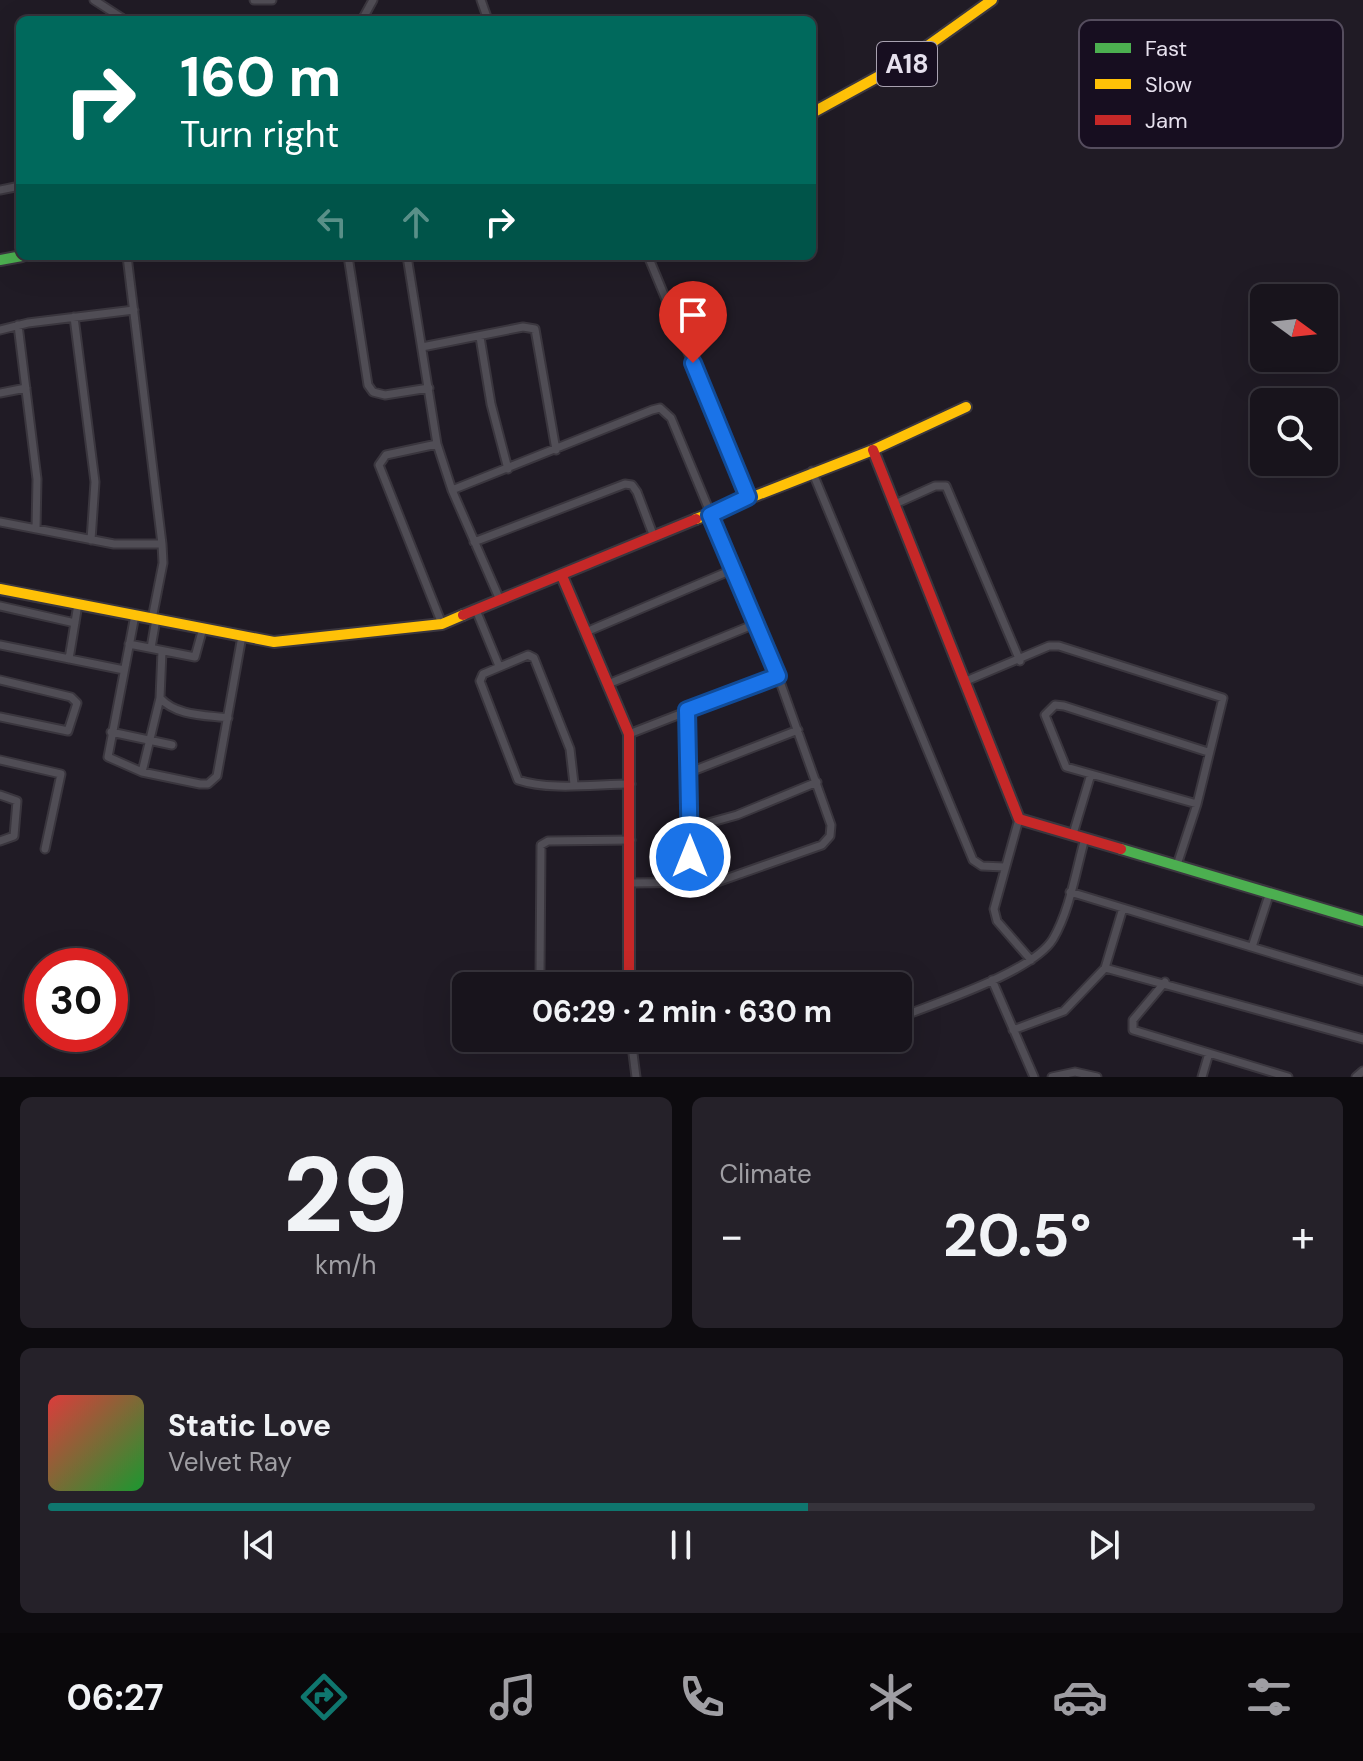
<!DOCTYPE html>
<html lang="en">
<head>
<meta charset="utf-8">
<style>
  body { margin:0; font-family:"DM Sans",sans-serif; background:#252129; color:#f1f3f6; height:100vh; display:flex; flex-direction:column; font-size:30px; white-space:nowrap }
  * { box-sizing:border-box; margin:0 }
  p { font-size:26px; color:#9f9ea3 }
  .icon { flex:none; width:44px; height:44px; fill:none; stroke:currentColor; stroke-width:2; stroke-linecap:round; stroke-linejoin:round }
  .map { position:relative; height:1077px; overflow:hidden }
  .drawer { display:flex; flex-direction:column; gap:20px; padding:20px; background:#0d0b0f; flex:1 }
  .drawer>* { flex:none }
  .hud { position:absolute; left:16px; top:16px; width:800px; height:244px; border-radius:12px; box-shadow:0 8px 32px #0002,0 0 0 2px #36333b; background:#00695c; color:#fff; overflow:hidden }
  .needle { width:52px; rotate:105deg }
  .fabs { position:absolute; left:1250px; top:284px; display:grid; gap:16px }
  .fabs a { display:grid; place-items:center; width:88px; height:88px; border-radius:12px; background:#18141c; box-shadow:0 8px 32px #0002,0 0 0 2px #36333b; font-size:40px }
  .speed { position:absolute; left:24px; top:948px; display:flex; gap:16px; font-size:40px; font-weight:700; text-align:center }
  .speed>* { display:grid; place-content:center; width:104px; height:104px; border-radius:50%; background:#18141c; box-shadow:0 8px 32px #0002,0 0 0 2px #36333b; line-height:1 }
  .speed .limit { border:12px solid #d22; background:#fff; color:#111 }
  .pin { position:absolute; display:grid; place-items:center; width:68px; height:68px; color:#fff; margin:-82px -34px; border-radius:50% 50% 50% 0; rotate:-45deg; box-shadow:0 0 8px #0007 }
  .pin .icon { rotate:45deg }
  .me { position:absolute; width:88px; margin:-44px; rotate:0deg; stroke-linejoin:round; filter:drop-shadow(0 0 6px #0008) }
  .turn { display:flex; align-items:center; gap:28px; height:168px; padding:0 32px; font-size:36px }
  .turn .icon { width:104px; height:104px; stroke-width:2.5 }
  .turn b { display:block; font-size:56px; line-height:68px }
  .lanes { display:flex; align-items:center; height:76px; padding:0 32px; background:#0003; justify-content:center; gap:40px; direction:ltr }
  .lanes .off { opacity:.35 }
  .big { font-size:60px; font-weight:700; line-height:1.1 }
  .drawer .widget { flex:1; display:flex; flex-direction:column; justify-content:center; gap:12px; min-width:0; padding:0 28px; border-radius:12px; background:#252129 }
  .drawer .dial { align-items:center; gap:0 }
  .dial b { font-size:104px; line-height:1 }
  .song { display:flex; align-items:center; gap:24px }
  .cover { width:96px; height:96px; border-radius:12px; background:linear-gradient(135deg,hsl(0 70% 55%),hsl(130 70% 35%)) }
  .played { height:8px; border-radius:4px; background:linear-gradient(90deg,#0f766e 60%,#36333b 60%) }
  .keys { display:flex; justify-content:space-around; direction:ltr }
  .heat { display:flex; justify-content:space-between; align-items:center; font-size:44px; direction:ltr }
  .drawer .tiles { flex:1; display:grid; gap:20px; grid-template-columns:1fr 1fr }
  .widget:last-child { grid-column:span 2 }
  .trip { position:absolute; left:452px; top:972px; width:460px; height:80px; border-radius:12px; background:#18141c; box-shadow:0 8px 32px #0002,0 0 0 2px #36333b; font-weight:700; line-height:80px; text-align:center }
  .dock { display:flex; height:128px; justify-content:space-around; align-items:center; background:#0a080b; color:#9f9ea3 }
  .dock .icon { width:56px; height:56px }
  .dock .on { color:#0f766e }
  .dock b { font-size:36px; color:#f1f3f6 }
  .map>svg:first-child { display:block }
  .lines { fill:none; stroke-linecap:round; stroke-linejoin:round }
  .street-casing { stroke:#3a363e; stroke-width:11 }
  .fast-casing { stroke:#3a363e; stroke-width:14 }
  .slow-casing { stroke:#3a363e; stroke-width:14 }
  .jam-casing { stroke:#3a363e; stroke-width:14 }
  .street { stroke:#504d55; stroke-width:7 }
  .fast { stroke:#4caf50; stroke-width:10 }
  .slow { stroke:#ffc107; stroke-width:10 }
  .jam { stroke:#c62828; stroke-width:10 }
  .route-casing { stroke:#114b97; stroke-width:20 }
  .route { stroke:#1a73e8; stroke-width:14 }
  .labels { text-anchor:middle; stroke-width:6; stroke-linejoin:round; paint-order:stroke }
  .shield { fill:#170e20; stroke:#a8a1b0; stroke-width:2 }
  .shield-label { font-size:26px; font-weight:bold; fill:#e6e0ed }
  .key { fill:#170e20; stroke:#554d5e; stroke-width:2 }
  .key-label { font-size:22px; fill:#e6e0ed }
</style>
</head>
<body>
<div class="map">
<svg width="1363" height="1077" viewBox="0 0 1363 1077">
  <rect width="100%" height="100%" fill="#201b25"/>
  <g class="lines">
    <defs>
      <path id="street" d="M94,0l31,20
        M254,0h18
        M481,0l7,20
        M362,20l11,-20
        M0,190l20,-4
        M127,256l35,288 1,19 -11,56
        M348,256l20,129 5,7 12,3 44,-7
        M407,256l30,188 15,46 48,110
        M648,256l100,241
        M74,317l21,165 -4,58
        M18,325l19,154 -1,50
        M0,330l28,-7 106,-13
        M480,337l11,67 17,65
        M422,347l101,-20 12,2 21,121
        M0,393l26,-5
        M437,444l-51,11 -7,10 63,159
        M812,471l161,389 9,6 22,1
        M452,490l200,-80 8,-2 11,10 107,258 53,149 -1,11 -8,9 -105,37 -87,1
        M895,504l40,-18h11l74,175
        M0,522l114,22h48
        M474,542l151,-58 7,1 5,7 17,45
        M0,606l75,17
        M476,610l23,56
        M135,615l-27,142 34,15 58,12h8l9,-8 25,-140
        M586,632l148,-63
        M129,644l66,13 8,-29
        M0,645l124,25
        M151,648l5,-29
        M162,651l-2,47c16,18 45,17 68,20
        M69,659l9,-55
        M0,680l71,17 6,6 -9,28 -68,-14
        M966,681l83,-35h10l164,52 -26,106 -20,61
        M608,684l147,-60
        M687,710l3,28v147
        M111,732l61,13
        M629,734l149,-58
        M0,760l61,14 -16,75
        M142,772l18,-74
        M690,772l108,-42
        M574,784l-4,-35 -36,-91 -6,-3 -45,19 -3,7 38,99c33,11 78,4 113,4
        M0,795l17,6 -3,35 -14,5
        M1197,804l-131,-37 -21,-52 10,-10 9,1 144,46
        M1019,819l-25,90 3,12 34,39
        M690,828l47,-13 80,-33
        M1073,834l18,-60
        M1070,892l293,89
        M1252,947l18,-55
        M1105,968l258,71
        M992,980l42,97
        M1165,982l-32,38v10l155,47
        M543,986l-3,-13 1,-128 7,-4 83,-1
        M898,1018c37,-15 135,-46 155,-79 17,-29 23,-69 32,-101
        M1013,1030l51,-19 41,-43 18,-60
        M631,1038l5,39
        M632,1047l190,1 25,-10
        M1052,1077l23,-5 22,5
        M1202,1077l7,-24
        M1356,1077l7,-6"/>
      <path id="fast" d="M0,260l22,-4
        M1121,849l242,72"/>
      <path id="slow" d="M812,113l93,-51 87,-62
        M696,519l177,-69 93,-43
        M0,589l274,53 168,-18 21,-9"/>
      <path id="jam" d="M873,450l146,369 102,30
        M562,576l67,158v252
        M463,615l233,-96"/>
    </defs>
    <use href="#street" class="street-casing"/>
    <use href="#fast" class="fast-casing"/>
    <use href="#slow" class="slow-casing"/>
    <use href="#jam" class="jam-casing"/>
    <use href="#street" class="street"/>
    <use href="#fast" class="fast"/>
    <use href="#slow" class="slow"/>
    <use href="#jam" class="jam"/>
  </g>
  <g class="lines">
    <defs>
      <path id="route" d="M690,857l-3,-147 91,-34 -68,-161 38,-18 -55,-134"/>
    </defs>
    <use href="#route" class="route-casing"/>
    <use href="#route" class="route"/>
  </g>
  <g class="labels">
    <rect class="shield" x="877" y="42" width="60" height="44" rx="6"/>
    <g class="shield-label">
      <text x="907" y="73">A18</text>
    </g>
  </g>
  <rect x="1079" y="20" width="264" height="128" rx="12" class="key"/>
  <rect x="1095" y="43" width="36" height="10" fill="#4caf50"/>
  <rect x="1095" y="79" width="36" height="10" fill="#ffc107"/>
  <rect x="1095" y="115" width="36" height="10" fill="#c62828"/>
  <g class="key-label">
    <text x="1145" y="56">Fast</text>
    <text x="1145" y="92">Slow</text>
    <text x="1145" y="128">Jam</text>
  </g>
</svg>
<div class="fabs">
<a><svg class="needle" viewBox="-14 -14 28 28"><path d="M0-13l5 13h-10z" fill="#e53935"/><path d="M0 13l5-13h-10z" fill="#9f9ea3"/></svg></a>
<a><svg class="icon" aria-label="search" viewBox="0 0 24 24"><circle cx="10" cy="10" r="6"/><path d="M15 15l6 6"/></svg></a>
</div>
<div class="speed"><div class="limit">30</div></div>
<div class="pin" style="left:693px;top:363px;background:#d93025"><svg class="icon" aria-label="arrive" viewBox="0 0 24 24"><path d="M6 21V4h12l-3 4 3 4H6"/></svg></div>
<svg class="me" style="left:690px;top:857px" viewBox="-20 -20 40 40"><circle r="17" fill="#1a73e8" stroke="#fff" stroke-width="3"/><path d="M0-11L8 9 0 5-8 9z" fill="#fff"/></svg>
<div class="trip">06:29 · 2 min · 630 m</div>
<div class="hud">
<div class="turn"><svg class="icon" aria-label="right" viewBox="0 0 24 24"><path d="M7 20v-9h11M14 6l5 5-5 5"/></svg><div><b>160 m</b>Turn right</div></div>
<div class="lanes"><svg class="icon off" aria-label="left" viewBox="0 0 24 24"><path d="M17 20v-9H6M10 6l-5 5 5 5"/></svg><svg class="icon off" aria-label="ahead" viewBox="0 0 24 24"><path d="M12 20V5M6 11l6-6 6 6"/></svg><svg class="icon" aria-label="right" viewBox="0 0 24 24"><path d="M7 20v-9h11M14 6l5 5-5 5"/></svg></div>
</div>
</div>
<section class="drawer">
<div class="tiles">
<div class="widget dial"><b>29</b><p>km/h</p></div>
<div class="widget"><p>Climate</p>
<div class="heat"><a>−</a><b class="big">20.5°</b><a>+</a></div>
</div>
<div class="widget">
<div class="song"><i class="cover"></i><div><b>Static Love</b><p>Velvet Ray</p></div></div>
<div class="played"></div>
<div class="keys"><svg class="icon" aria-label="previous" viewBox="0 0 24 24"><path d="M18 5L8 12l10 7zM5 5v14"/></svg><svg class="icon" aria-label="pause" viewBox="0 0 24 24"><path d="M8 5v14M16 5v14"/></svg><svg class="icon" aria-label="next" viewBox="0 0 24 24"><path d="M6 5l10 7-10 7zM19 5v14"/></svg></div>
</div>
</div>
</section>
<nav class="dock">
<b>06:27</b>
<svg class="icon on" aria-label="directions" viewBox="0 0 24 24"><path d="M12 3l9 9-9 9-9-9zM9 14v-3h6M13 9l2 2-2 2"/></svg>
<svg class="icon" aria-label="music" viewBox="0 0 24 24"><path d="M9 18V5l10-2v13"/><circle cx="6" cy="18" r="3"/><circle cx="16" cy="16" r="3"/></svg>
<svg class="icon" aria-label="phone" viewBox="0 0 24 24"><path d="M5 4h4l2 5-3 2q2 4 5 5l2-3 5 2v4C11 20 4 13 5 4z"/></svg>
<svg class="icon" aria-label="climate" viewBox="0 0 24 24"><path d="M12 3v18M4 7l16 10M4 17L20 7"/></svg>
<svg class="icon" aria-label="car" viewBox="0 0 24 24"><path d="M5 17H2v-5l4-1 3-4h7l3 4 3 1v5h-3M9 17h6M6 11h13"/><circle cx="7" cy="17" r="2"/><circle cx="17" cy="17" r="2"/></svg>
<svg class="icon" aria-label="filters" viewBox="0 0 24 24"><path d="M4 7h16M4 17h16"/><circle cx="9" cy="7" r="2"/><circle cx="15" cy="17" r="2"/></svg>
</nav>
</body>
</html>
